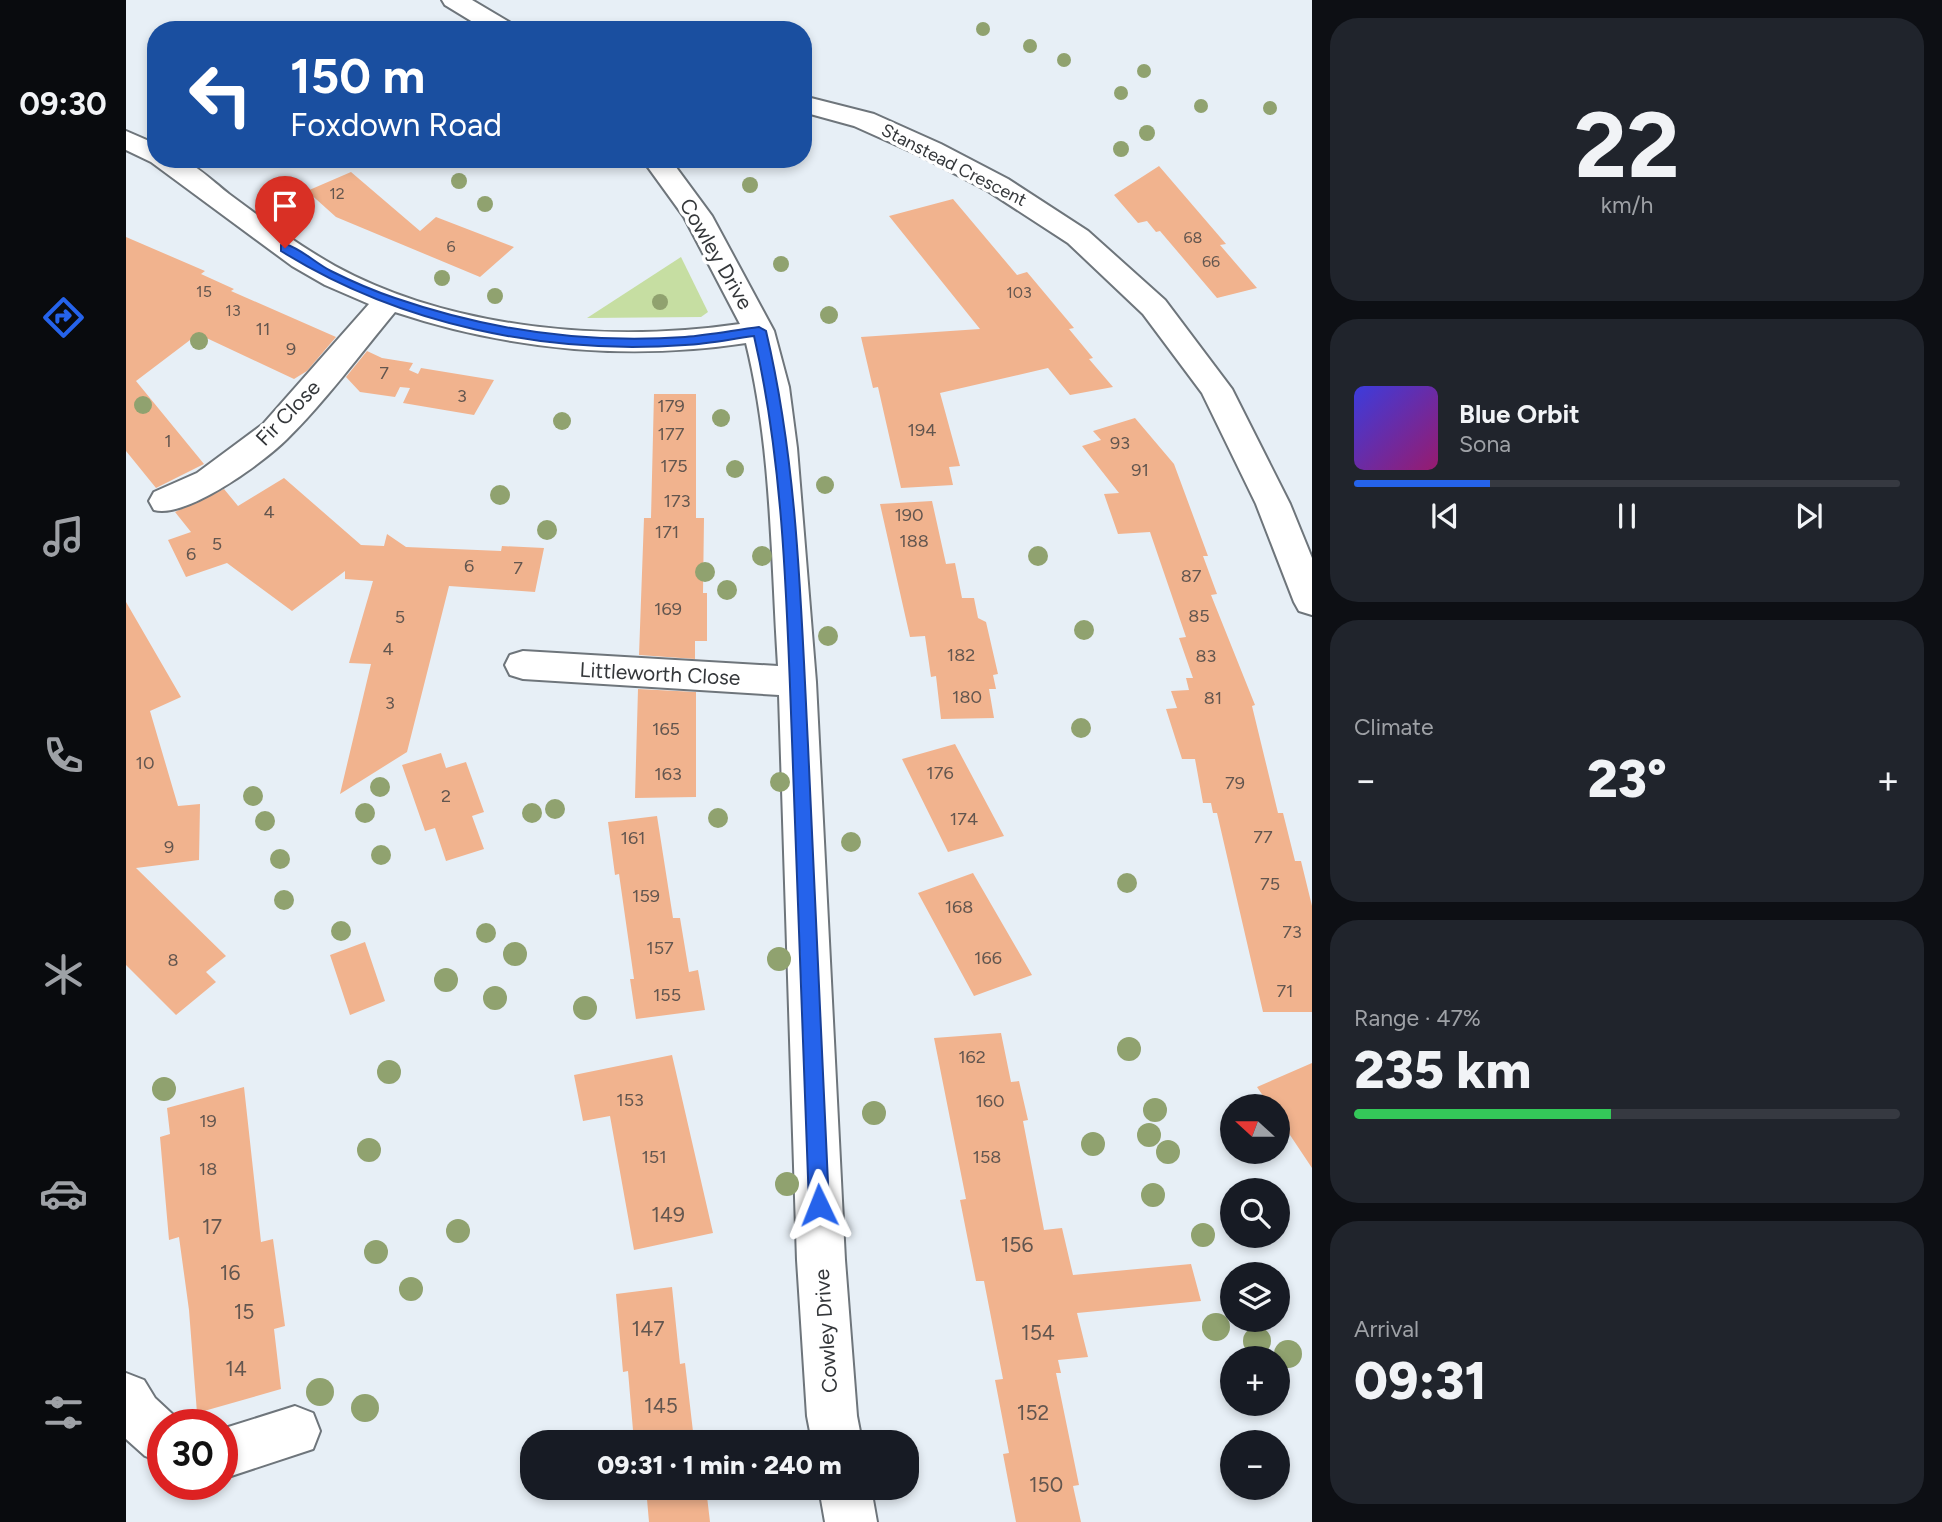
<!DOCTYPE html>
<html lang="en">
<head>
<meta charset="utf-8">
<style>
  body { margin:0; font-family:Figtree,sans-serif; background:#20242c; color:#f1f3f6; height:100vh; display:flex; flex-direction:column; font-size:26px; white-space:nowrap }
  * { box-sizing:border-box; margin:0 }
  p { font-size:23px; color:#9ea1a6 }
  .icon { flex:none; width:38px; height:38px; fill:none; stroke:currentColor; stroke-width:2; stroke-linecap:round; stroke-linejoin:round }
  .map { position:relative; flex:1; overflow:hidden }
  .panel { display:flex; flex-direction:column; gap:18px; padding:18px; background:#0d0f14; width:630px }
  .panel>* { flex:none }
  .top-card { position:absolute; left:21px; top:21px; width:665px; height:147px; border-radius:28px; box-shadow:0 4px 10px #0003; background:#1a4fa0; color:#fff; overflow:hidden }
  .needle { width:46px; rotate:291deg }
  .fabs { position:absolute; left:1094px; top:1094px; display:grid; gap:14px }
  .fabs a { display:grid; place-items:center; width:70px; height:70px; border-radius:50%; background:#171b24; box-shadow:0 4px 10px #0003; font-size:35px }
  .speed { position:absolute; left:21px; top:1409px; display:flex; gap:14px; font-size:35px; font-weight:700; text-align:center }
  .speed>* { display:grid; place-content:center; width:91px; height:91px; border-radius:50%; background:#171b24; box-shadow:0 4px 10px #0003; line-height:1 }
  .speed .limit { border:10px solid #d22; background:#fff; color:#111 }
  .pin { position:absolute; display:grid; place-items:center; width:60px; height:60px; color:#fff; margin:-72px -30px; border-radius:50% 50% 50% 0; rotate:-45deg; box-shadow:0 0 7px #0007 }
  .pin .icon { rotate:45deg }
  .me { position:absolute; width:77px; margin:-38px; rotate:358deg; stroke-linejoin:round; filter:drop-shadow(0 0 5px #0008) }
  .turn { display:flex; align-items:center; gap:24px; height:147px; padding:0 28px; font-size:32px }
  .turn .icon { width:91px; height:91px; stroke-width:2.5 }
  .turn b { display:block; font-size:49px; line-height:60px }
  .big { font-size:52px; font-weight:800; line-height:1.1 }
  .panel .card { flex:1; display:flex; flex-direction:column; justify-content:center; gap:10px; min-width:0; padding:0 24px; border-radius:28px; background:#20242c }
  .panel .dial { align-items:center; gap:0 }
  .dial b { font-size:91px; line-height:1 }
  .song { display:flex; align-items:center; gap:21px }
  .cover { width:84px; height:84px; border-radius:10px; background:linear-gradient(135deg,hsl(240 70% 55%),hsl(320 70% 35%)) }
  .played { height:7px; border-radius:4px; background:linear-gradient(90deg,#2563eb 25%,#363941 25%) }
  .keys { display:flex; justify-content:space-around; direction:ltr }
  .heat { display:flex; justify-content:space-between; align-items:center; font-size:38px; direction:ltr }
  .charge { height:10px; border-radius:5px; background:linear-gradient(90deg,#34c759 47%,#363941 0) }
  .trip { position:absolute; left:394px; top:1430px; width:399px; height:70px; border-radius:28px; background:#171b24; box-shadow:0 4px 10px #0003; font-weight:800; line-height:70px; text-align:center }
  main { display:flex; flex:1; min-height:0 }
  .menu { display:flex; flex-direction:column; width:126px; justify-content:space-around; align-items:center; background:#090b0e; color:#9ea1a6 }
  .menu .icon { width:49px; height:49px }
  .menu .on { color:#2563eb }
  .menu b { font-size:32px; color:#f1f3f6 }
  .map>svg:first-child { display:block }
  .green { fill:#c6dea2 }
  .building { fill:#f1b38e }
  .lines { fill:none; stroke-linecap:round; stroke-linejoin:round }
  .minor-casing { stroke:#6e757b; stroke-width:4 }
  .minor { fill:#fff; fill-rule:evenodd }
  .tree { fill:#90a26f }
  .route { fill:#2563eb; stroke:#184099; stroke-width:2 }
  .labels { text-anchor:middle; stroke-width:7; stroke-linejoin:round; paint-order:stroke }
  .far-number-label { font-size:16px; fill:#63564f }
  .far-street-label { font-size:18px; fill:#34373a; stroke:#fff }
  .number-label { font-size:18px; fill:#63564f }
  .street-label { font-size:21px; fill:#34373a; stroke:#fff }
  .near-number-label { font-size:21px; fill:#63564f }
</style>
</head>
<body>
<main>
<nav class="menu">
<b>09:30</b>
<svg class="icon on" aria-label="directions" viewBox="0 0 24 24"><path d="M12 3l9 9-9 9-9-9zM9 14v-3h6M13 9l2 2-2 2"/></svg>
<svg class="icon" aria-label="music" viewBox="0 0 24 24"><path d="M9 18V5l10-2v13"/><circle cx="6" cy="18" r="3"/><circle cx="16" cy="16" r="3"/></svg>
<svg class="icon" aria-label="phone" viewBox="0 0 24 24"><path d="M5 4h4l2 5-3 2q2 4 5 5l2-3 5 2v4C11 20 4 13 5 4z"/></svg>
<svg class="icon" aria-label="climate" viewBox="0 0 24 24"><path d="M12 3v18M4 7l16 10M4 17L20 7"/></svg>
<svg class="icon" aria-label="car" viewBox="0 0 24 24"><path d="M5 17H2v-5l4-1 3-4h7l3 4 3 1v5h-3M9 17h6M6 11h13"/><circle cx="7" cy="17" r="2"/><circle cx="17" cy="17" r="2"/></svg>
<svg class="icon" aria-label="filters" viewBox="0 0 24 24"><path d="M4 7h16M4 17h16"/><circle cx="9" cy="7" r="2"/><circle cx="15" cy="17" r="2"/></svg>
</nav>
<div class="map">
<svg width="1186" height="1522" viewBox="0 0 1186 1522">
  <rect width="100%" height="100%" fill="#e7eff6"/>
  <path class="green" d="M555,257l27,55 -7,5 -114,1z"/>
  <path class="building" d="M1033,166l67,78 -6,1 37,43 -40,10 -57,-67 -4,1 -9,-11 -9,2 -24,-28z
    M225,172l69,59 16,-14 78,30 -34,30 -144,-60 -29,-26z
    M827,199l64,76 10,-3 47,56 -5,1 24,29 -4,1 24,28 -43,8 -22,-27 -108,25 20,73 -11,1 4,18 -52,3 -23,-101 -5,1 -12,-51 119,-8 -91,-113z
    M0,237l79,34 -4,3 33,15 -3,2 105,46 -29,34 -13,8 -96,-45 -62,47 68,83 -48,24 -30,-37z
    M241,351l15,7 31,5 -4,7 9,4 3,-6 73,12 -20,35 -71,-12 7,-15 -10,-1 -5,10 -35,-5 -14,-15z
    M528,394h42v124h8l-1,75h4v48h-12v18l-56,-4 5,-137h7z
    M1009,418l39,46 34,92h-5l14,38 -6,1 44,110 -3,1 26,107h5l12,48h6l11,45v106h-49l-46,-199h-4l-2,-10h-8l-8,-44h-13l-16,-50 11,-1 -6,-17 18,-1 -3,-12h7l-14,-40 7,-1 -36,-105 -32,2 -14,-40 15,-1 -37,-47 19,-6 -8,-9z
    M158,478l77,67 23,1 3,-12 19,13 95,4 1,-5 42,2 -9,44 -86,-6 -42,166 -67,42 31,-130 -22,-1 24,-82 -28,-2v-8l-53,40 -65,-48 -41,14 -18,-37 23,-8 -16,-20 49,-23 14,17z
    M806,501l14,63 9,-1 7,35h12l4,20 8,4 12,52 -5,1 3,14h-7l5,29 -53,1 -5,-43 -5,1 -6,-41 -15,1 -30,-133z
    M0,602l55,95 -31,14 28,95 22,-2 -1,56 -63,8 90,88 -20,16 10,10 -40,33 -50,-50z
    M512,689l58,3v105l-61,1z
    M829,744l49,92 -56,16 -46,-93z
    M315,753l5,15 20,-6 18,50 -12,4 12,33 -38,12 -11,-33 -10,3 -23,-66z
    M531,816l16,102h7l9,54 9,-2 7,40 -69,9 -6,-40h4l-15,-105 -4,1 -7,-53z
    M847,873l59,102 -58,21 -56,-103z
    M239,942l20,59 -35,14 -20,-60z
    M875,1033l10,49 8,-1 9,39 -5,1 21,109 18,-2 11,47 118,-11 10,37 -124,12 11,44 -30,3 3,13h-5l23,112 -6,1 8,36h-65l-13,-68 6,-1 -14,-73 8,-1 -19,-98h-8l-16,-81 6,-1 -32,-161z
    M546,1055l41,178 -79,17 -24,-134 -27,5 -9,-46z
    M1186,1063v105l-34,-51v-11h-8l-13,-19z
    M118,1087l17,155 12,-3 12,87 -11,3 7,60 -84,24 -8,-103 -10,-73 -10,3 -9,-103 10,-3 -3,-26z
    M546,1287l8,77 5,-1 9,77h6l1,2h-67l-6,-71 -5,1 -7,-78z
    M520,1488h60l4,34h-61z"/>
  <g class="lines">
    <defs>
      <path id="minor" d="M316,0h30l42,25 4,5h-32l-41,-25z
        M677,96l71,18 67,30 67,35 80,52 77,69 67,89 58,115 22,54v57l-13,-4 -5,-9 -38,-98 -54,-111 -59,-79 -75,-71 -80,-52 -67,-35 -67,-30 -51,-14z
        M0,131l30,13v15c7,0 19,-2 26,1 16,6 34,24 47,34 35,26 69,51 106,72 117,64 275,77 405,58l-56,-107 -42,-58h28l42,57 62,115 15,56 8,61 19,234 29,578 12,156 5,26h-50l-5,-26 -10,-156 -18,-565 -256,-16 -13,-4 -5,-10 5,-10 13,-4 255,15c-7,-107 -6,-218 -32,-323 -120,18 -236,7 -351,-31 -34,41 -71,91 -108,127 -24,24 -101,80 -133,71l-5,-9 5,-9 43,-19 66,-49 106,-120 -44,-19 -33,-19 -141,-104 -25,-12z
        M0,1373l18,7 11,18 28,26h-20v39l-18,-7 -19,-17z
        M169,1406l18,7 7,18 -7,18 -91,30v-50z
        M693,1488h52l6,34h-52z"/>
    </defs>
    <use href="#minor" class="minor-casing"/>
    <use href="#minor" class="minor"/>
  </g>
  <g class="tree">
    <circle cx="857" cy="29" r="7"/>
    <circle cx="904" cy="46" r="7"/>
    <circle cx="938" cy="60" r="7"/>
    <circle cx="1018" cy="71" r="7"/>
    <circle cx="995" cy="93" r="7"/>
    <circle cx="1075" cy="106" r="7"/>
    <circle cx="1144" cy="108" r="7"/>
    <circle cx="1021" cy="133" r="8"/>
    <circle cx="995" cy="149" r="8"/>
    <circle cx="333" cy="181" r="8"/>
    <circle cx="624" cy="185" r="8"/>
    <circle cx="359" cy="204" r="8"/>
    <circle cx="655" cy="264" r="8"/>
    <circle cx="316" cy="278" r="8"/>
    <circle cx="369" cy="296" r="8"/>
    <circle cx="534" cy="302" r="8"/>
    <circle cx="703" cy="315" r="9"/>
    <circle cx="73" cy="341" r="9"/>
    <circle cx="17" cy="405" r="9"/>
    <circle cx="595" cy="418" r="9"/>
    <circle cx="436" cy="421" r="9"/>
    <circle cx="609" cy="469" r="9"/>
    <circle cx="699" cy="485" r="9"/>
    <circle cx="374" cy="495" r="10"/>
    <circle cx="421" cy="530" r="10"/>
    <circle cx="636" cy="556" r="10"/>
    <circle cx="912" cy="556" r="10"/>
    <circle cx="579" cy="572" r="10"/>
    <circle cx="601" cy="590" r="10"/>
    <circle cx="958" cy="630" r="10"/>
    <circle cx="702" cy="636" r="10"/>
    <circle cx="955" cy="728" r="10"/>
    <circle cx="654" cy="782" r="10"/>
    <circle cx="254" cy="787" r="10"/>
    <circle cx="127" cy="796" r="10"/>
    <circle cx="429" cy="809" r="10"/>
    <circle cx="239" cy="813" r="10"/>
    <circle cx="406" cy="813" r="10"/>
    <circle cx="592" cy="818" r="10"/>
    <circle cx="139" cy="821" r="10"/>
    <circle cx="725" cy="842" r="10"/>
    <circle cx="255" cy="855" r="10"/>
    <circle cx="154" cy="859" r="10"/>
    <circle cx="1001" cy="883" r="10"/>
    <circle cx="158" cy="900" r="10"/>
    <circle cx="215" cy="931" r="10"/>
    <circle cx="360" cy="933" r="10"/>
    <circle cx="389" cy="954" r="12"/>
    <circle cx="653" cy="959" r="12"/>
    <circle cx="320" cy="980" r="12"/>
    <circle cx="369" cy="998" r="12"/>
    <circle cx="459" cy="1008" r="12"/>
    <circle cx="1003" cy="1049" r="12"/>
    <circle cx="263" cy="1072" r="12"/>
    <circle cx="38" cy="1089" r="12"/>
    <circle cx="1029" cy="1110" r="12"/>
    <circle cx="748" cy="1113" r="12"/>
    <circle cx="1023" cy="1135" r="12"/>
    <circle cx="967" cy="1144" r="12"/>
    <circle cx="243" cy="1150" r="12"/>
    <circle cx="1042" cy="1152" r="12"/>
    <circle cx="661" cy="1184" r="12"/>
    <circle cx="1027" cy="1195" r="12"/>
    <circle cx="332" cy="1231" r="12"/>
    <circle cx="1077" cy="1235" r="12"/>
    <circle cx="250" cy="1252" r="12"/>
    <circle cx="285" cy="1289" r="12"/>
    <circle cx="1090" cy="1327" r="14"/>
    <circle cx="1131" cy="1341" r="14"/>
    <circle cx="1162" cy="1354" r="14"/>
    <circle cx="194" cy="1392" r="14"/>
    <circle cx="239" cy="1408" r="14"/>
  </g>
  <path class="route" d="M159,244c17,5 30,19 46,27 20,10 43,20 64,27 93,32 192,46 290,39 25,-2 50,-7 74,-10l7,4c32,135 35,276 42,414 7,153 14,307 21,460l-3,6 -7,3 -7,-3 -3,-6c-5,-155 -11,-310 -17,-465 -5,-133 -8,-275 -38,-404 -23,3 -46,8 -69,9 -139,10 -285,-20 -404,-94v-6z"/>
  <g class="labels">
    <g class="far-number-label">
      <text x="211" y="199">12</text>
      <text x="1067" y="243">68</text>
      <text x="325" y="252">6</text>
      <text x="1085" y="267">66</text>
      <text x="78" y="297">15</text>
      <text x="893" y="298">103</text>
      <text x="107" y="316">13</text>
    </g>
    <g class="far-street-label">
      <text transform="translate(828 165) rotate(27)" y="6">Stanstead Crescent</text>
    </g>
    <g class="number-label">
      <text x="137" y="335">11</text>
      <text x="165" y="355">9</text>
      <text x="258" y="379">7</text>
      <text x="336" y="402">3</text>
      <text x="545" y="412">179</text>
      <text x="796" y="436">194</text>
      <text x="545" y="440">177</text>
      <text x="42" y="447">1</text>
      <text x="994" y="449">93</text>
      <text x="548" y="472">175</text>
      <text x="1014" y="476">91</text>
      <text x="551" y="507">173</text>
      <text x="143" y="518">4</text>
      <text x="783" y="521">190</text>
      <text x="541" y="538">171</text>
      <text x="788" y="547">188</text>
      <text x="91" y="550">5</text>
      <text x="65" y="560">6</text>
      <text x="343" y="572">6</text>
      <text x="392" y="574">7</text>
      <text x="1065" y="582">87</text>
      <text x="542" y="615">169</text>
      <text x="1073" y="622">85</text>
      <text x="274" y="623">5</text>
      <text x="262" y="655">4</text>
      <text x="835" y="661">182</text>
      <text x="1080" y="662">83</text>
      <text x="841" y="703">180</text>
      <text x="1087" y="704">81</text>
      <text x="264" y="709">3</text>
      <text x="540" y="735">165</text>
      <text x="19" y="769">10</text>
      <text x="814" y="779">176</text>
      <text x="542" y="780">163</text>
      <text x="1109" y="789">79</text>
      <text x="320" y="802">2</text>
      <text x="838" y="825">174</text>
      <text x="1137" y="843">77</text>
      <text x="507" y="844">161</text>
      <text x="43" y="853">9</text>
      <text x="1144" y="890">75</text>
      <text x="520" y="902">159</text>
      <text x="833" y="913">168</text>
      <text x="1166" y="938">73</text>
      <text x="534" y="954">157</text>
      <text x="862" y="964">166</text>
      <text x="47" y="966">8</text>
      <text x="1159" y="997">71</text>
      <text x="541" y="1001">155</text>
      <text x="846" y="1063">162</text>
      <text x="504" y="1106">153</text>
      <text x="864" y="1107">160</text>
      <text x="82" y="1127">19</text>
      <text x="528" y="1163">151</text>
      <text x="861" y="1163">158</text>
      <text x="82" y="1175">18</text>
    </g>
    <g class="street-label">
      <text transform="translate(590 254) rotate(60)" y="7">Cowley Drive</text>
      <text transform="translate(162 413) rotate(-46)" y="7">Fir Close</text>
      <text transform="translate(534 674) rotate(3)" y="7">Littleworth Close</text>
      <text transform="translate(700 1331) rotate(-94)" y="7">Cowley Drive</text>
    </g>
    <g class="near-number-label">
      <text x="542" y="1222">149</text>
      <text x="86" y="1234">17</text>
      <text x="891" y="1252">156</text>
      <text x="104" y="1280">16</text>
      <text x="118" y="1319">15</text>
      <text x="522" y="1336">147</text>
      <text x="912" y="1340">154</text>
      <text x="110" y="1376">14</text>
      <text x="535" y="1413">145</text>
      <text x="907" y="1420">152</text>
      <text x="920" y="1492">150</text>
    </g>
  </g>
</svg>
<div class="fabs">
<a><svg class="needle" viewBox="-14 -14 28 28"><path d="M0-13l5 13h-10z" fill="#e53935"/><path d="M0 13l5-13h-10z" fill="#9ea1a6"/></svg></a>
<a><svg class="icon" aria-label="search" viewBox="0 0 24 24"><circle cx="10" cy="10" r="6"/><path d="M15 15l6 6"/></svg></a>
<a><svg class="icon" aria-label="layers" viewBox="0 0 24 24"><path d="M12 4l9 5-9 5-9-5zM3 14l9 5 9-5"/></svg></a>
<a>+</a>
<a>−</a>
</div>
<div class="speed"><div class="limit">30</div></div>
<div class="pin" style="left:159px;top:248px;background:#d93025"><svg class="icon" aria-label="arrive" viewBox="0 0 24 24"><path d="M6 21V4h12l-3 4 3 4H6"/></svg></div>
<svg class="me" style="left:693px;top:1205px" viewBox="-20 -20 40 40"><path d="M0-17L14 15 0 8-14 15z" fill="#2563eb" stroke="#fff" stroke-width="4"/></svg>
<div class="trip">09:31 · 1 min · 240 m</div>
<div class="top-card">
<div class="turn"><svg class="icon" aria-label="left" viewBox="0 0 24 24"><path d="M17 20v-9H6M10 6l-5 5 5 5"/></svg><div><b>150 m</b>Foxdown Road</div></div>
</div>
</div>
<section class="panel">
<div class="card dial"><b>22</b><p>km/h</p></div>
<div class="card">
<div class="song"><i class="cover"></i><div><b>Blue Orbit</b><p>Sona</p></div></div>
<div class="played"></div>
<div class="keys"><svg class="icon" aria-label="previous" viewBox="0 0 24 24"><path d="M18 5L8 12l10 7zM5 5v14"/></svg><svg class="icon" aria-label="pause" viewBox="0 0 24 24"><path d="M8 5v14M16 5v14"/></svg><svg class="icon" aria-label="next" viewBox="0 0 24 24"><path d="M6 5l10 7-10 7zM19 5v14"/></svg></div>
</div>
<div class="card"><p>Climate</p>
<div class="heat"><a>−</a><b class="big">23°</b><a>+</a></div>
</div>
<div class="card"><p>Range · 47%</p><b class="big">235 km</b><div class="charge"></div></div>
<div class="card"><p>Arrival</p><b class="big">09:31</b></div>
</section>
</main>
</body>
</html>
